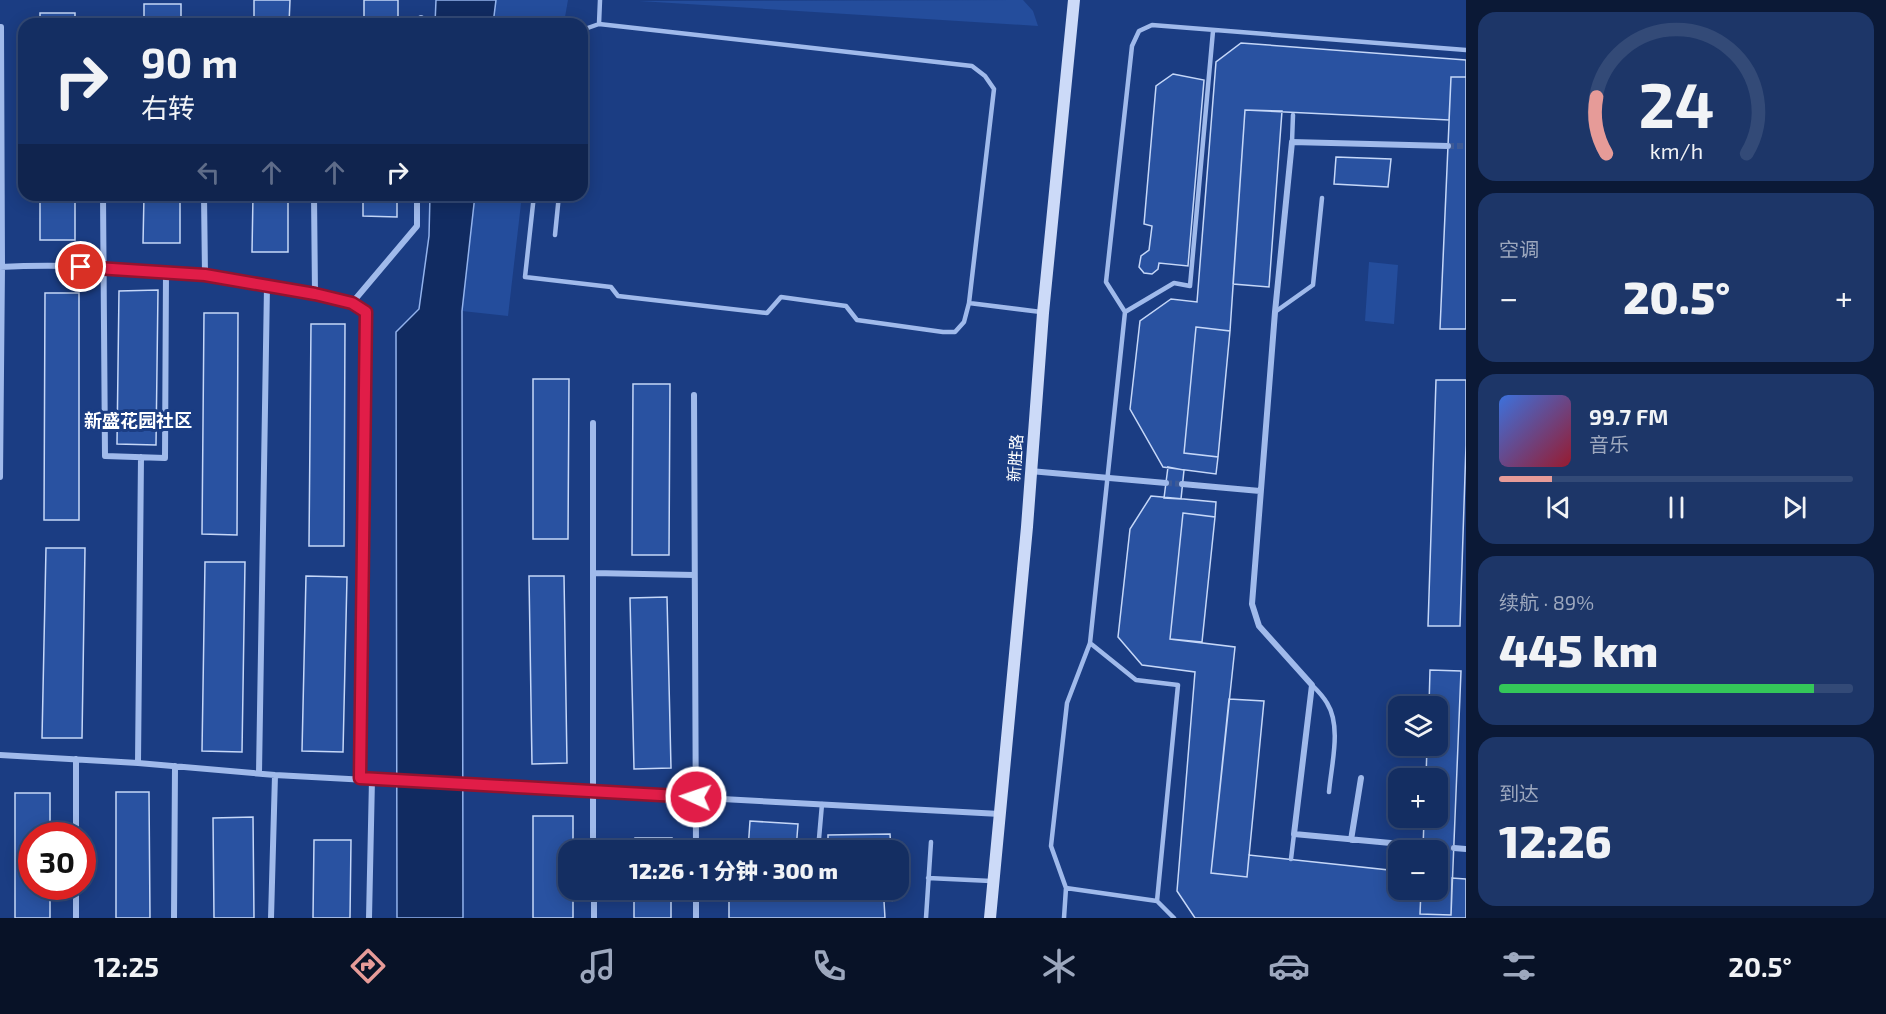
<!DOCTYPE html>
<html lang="zh">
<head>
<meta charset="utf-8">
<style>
  body { margin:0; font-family:"Exo 2","Noto Sans SC",sans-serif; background:#1d3668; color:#f1f3f6; height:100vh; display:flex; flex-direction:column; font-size:22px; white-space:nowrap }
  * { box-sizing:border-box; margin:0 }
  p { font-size:20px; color:#9da8be }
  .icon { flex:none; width:33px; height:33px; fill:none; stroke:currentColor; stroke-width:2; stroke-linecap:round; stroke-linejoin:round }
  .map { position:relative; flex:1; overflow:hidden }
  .panel { display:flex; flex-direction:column; gap:12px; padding:12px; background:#0b1936; width:420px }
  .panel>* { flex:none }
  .banner { position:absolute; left:18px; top:18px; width:570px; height:183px; border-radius:18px; box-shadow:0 3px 15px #0003,0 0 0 2px #334a77; background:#142e62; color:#f1f3f6; overflow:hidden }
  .controls { position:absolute; left:1388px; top:696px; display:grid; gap:12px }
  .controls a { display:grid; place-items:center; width:60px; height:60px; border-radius:12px; background:#142e62; box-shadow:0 3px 15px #0003,0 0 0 2px #334a77; font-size:30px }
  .speed { position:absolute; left:18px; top:822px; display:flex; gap:12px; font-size:30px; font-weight:700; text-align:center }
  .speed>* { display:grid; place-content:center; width:78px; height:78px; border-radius:50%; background:#142e62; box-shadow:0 3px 15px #0003,0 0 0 2px #334a77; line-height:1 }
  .speed .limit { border:9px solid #d22; background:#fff; color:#111 }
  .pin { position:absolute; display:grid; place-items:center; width:51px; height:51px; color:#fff; margin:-26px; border:3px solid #fff; border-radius:50%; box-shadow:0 2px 6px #0007 }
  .me { position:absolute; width:66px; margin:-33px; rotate:273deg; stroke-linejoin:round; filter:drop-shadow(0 0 4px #0008) }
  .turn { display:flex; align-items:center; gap:21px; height:126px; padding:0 24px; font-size:27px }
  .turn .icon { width:78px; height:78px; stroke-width:2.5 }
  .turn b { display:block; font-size:42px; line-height:51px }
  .lanes { display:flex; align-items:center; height:57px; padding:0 24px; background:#0003; justify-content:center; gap:30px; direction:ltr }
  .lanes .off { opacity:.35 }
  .big { font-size:45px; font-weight:800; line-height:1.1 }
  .panel .widget { flex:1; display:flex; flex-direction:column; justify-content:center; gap:9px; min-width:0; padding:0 21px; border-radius:18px; background:#1d3668 }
  .panel .dial { align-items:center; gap:0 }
  .dial svg { height:156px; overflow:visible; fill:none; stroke:#334a77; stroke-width:7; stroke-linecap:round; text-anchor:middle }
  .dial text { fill:#f1f3f6; stroke:none }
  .song { display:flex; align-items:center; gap:18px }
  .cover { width:72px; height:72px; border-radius:9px; background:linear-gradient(135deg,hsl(220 70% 55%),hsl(350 70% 35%)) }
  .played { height:6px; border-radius:3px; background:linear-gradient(90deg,#e69b98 15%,#334a77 15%) }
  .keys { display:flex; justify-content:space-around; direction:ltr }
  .heat { display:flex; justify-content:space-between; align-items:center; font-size:33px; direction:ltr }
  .charge { height:9px; border-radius:4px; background:linear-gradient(90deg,#34c759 89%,#334a77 0) }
  .trip { position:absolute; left:558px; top:840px; width:351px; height:60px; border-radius:18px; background:#142e62; box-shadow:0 3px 15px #0003,0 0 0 2px #334a77; font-weight:800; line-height:60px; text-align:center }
  .dock { display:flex; height:96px; justify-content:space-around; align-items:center; background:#081227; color:#9da8be }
  .dock .icon { width:42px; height:42px }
  .dock .on { color:#e69b98 }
  .dock b { font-size:27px; color:#f1f3f6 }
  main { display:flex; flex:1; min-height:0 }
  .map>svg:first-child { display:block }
  .green { fill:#244d9c }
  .water { fill:#112b61; stroke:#93b3ed; stroke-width:1.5 }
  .building { fill:#2952a1; stroke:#c5d7f8; stroke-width:1.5 }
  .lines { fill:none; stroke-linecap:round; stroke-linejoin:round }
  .street-tunnel { stroke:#3d5a96; stroke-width:6; stroke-dasharray:6 3; stroke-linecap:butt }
  .lane { stroke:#a0baeb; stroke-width:4.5 }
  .street { stroke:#a0baeb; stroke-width:6 }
  .secondary { stroke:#ccdaf8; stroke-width:12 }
  .route-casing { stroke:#92132f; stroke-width:15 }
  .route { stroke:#e11d48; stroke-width:10 }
  .labels { text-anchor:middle; stroke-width:6; stroke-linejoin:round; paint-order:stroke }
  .street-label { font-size:16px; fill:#fff; stroke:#1b3d83 }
  .neighbourhood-label { font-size:18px; font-weight:bold; fill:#fff; stroke:#1b3d83 }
</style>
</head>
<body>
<main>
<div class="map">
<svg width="1466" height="918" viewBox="0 0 1466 918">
  <rect width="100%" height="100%" fill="#1b3d83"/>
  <path class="green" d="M496,0h72l-3,17 -4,7h-68z
    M1023,0l10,11 5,15 -399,-25z
    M475,195h47l-14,121 -46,-5z
    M1369,262l29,3 -4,59 -29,-3z"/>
  <path class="water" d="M436,0h60l-3,24h-58z
    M430,195h45l-13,116 1,607h-66l-1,-586 23,-23 10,-73z"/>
  <path class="building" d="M254,0h36l-1,24h-35z
    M364,0h34v24h-34z
    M144,4h37v20h-37z
    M40,13h35v11h-35z
    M1241,43l225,17v17h-15l-2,43 -204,-10 -15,221 -34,-4 -12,126 34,4 -2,17 -53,-7 -33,-58 10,-88 31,-22 26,3 19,-240z
    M1173,74l31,6 -16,186 -29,-3 -1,6 -6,5 -8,-1 -5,-6 2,-11 8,-6 3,-24 -8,-2 12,-138z
    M1451,77h15v252h-26z
    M1245,110l37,1 -13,176 -36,-3z
    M1336,157l55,2 -3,28 -54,-3z
    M40,195h35v45h-35z
    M144,195h36v48h-37z
    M253,195h35v57h-36z
    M363,195h34v22l-34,-1z
    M158,290l-2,155 -39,-1 2,-153z
    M45,293h34v227h-35z
    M204,313h34l-1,222 -35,-1z
    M311,324h34l-1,222h-35z
    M1196,327l34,4 -12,126 -34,-4z
    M533,379h36l-1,160h-35z
    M1436,380h30v65l-6,181h-32z
    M633,384h37l-1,171h-37z
    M1168,467l16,3 -3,29 -17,-1z
    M1151,496l65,6 -1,15 -32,-4 -13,126 65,8 -24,226 36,4 2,-22 149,16v19h23l-1,24 31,1 1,-37 14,1v39h-271l-18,-27 18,-219 -53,-7 -24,-28 12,-108z
    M1183,513l32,4 -13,125 -32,-3z
    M46,548h39l-3,190h-40z
    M205,562h40l-3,190 -40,-1z
    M306,576l41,1 -4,175 -41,-1z
    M529,576h35l3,187 -35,1z
    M667,597l4,171 -37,1 -4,-171z
    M1430,670l31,1 -10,244 -31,-1 1,-24h16v-40h-14l1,-32h13v-40h-11l1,-32h10v-40h-8z
    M1229,699l35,2 -17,176 -36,-4z
    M116,792h33l1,126h-34z
    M15,793h35v43h-18v50h18v32h-35z
    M533,816h40v34h-5v40h5v28h-40z
    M253,817l1,101h-40l-1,-100z
    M750,821l48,3 -2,26h-48z
    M890,834l1,16h-63v-15z
    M635,838h37v12h-37z
    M314,840h37l-1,78h-37z
    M634,890h37v28h-37z
    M729,890h163v11h-8l1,17h-156z"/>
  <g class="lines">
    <path class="street-tunnel" d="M1448,146h18
      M1166,483l16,1
      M1423,846l31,2"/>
    <path class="lane" d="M599,24l1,-24
      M1292,142l1,-27
      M534,195l-9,82 86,10 7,9 149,17 14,-16 65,9 11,14 86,12h12l9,-10 5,-19 25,-214 -9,-13 -13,-10 -373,-42 -17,6
      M555,235l4,-40
      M969,303l72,9
      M1125,312l49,-29 16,3 23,-255
      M1275,312l38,-27 9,-87
      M1090,643l46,37 42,5 -21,216
      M1312,685c5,5 11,11 15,18 15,24 4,63 2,89
      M818,850l4,-46
      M1291,859l3,-25
      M928,878l63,3
      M926,918l5,-76
      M1064,918l2,-30
      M1174,918l-17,-17 -91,-13 -15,-42 16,-143 23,-60 35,-331 -19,-30 26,-236 7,-15 13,-6 314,25"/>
    <path class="street" d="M103,21v3
      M421,24v-6
      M103,195l2,261 60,2 1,-186
      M204,195l1,80
      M314,195l1,99
      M0,267c93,-5 187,5 278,21 30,5 62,8 88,24l-6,466
      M352,303l65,-77v-31
      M694,395l2,455
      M593,423v427
      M1030,471l136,12
      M0,477l2,-210 -1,-240
      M1182,484l78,7
      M593,573l101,2
      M0,755l138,8 137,12 725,39
      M138,763l3,-306
      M259,773l8,-487
      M76,836v-77
      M1351,840l10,-62
      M1423,846l-129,-12 18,-149 -53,-59 -7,-22 23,-292 17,-170 156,4
      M1454,848l12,1
      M594,890v28
      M76,918v-32
      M174,918l1,-152
      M271,918l4,-143
      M369,918l3,-139
      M696,918v-28"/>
    <path class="secondary" d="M990,918l37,-391 16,-214 31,-313"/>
  </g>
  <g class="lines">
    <defs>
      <path id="route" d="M81,267l124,8 110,19 37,9 14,9 -6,466 336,19"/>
    </defs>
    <use href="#route" class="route-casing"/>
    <use href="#route" class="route"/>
  </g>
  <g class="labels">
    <g class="street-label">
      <text transform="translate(1015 458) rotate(-86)" y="6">新胜路</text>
    </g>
    <g class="neighbourhood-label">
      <text x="138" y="427">新盛花园社区</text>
    </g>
  </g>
</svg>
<div class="controls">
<a><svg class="icon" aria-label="layers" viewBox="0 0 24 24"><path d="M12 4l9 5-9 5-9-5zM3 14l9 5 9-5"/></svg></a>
<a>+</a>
<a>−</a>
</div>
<div class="speed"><div class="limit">30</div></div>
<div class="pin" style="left:81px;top:267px;background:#d93025"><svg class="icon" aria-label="arrive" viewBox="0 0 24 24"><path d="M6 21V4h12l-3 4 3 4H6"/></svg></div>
<svg class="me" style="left:696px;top:797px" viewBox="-20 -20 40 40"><circle r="17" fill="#e11d48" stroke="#fff" stroke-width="3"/><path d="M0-11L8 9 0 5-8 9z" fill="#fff"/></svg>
<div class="trip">12:26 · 1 分钟 · 300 m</div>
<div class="banner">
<div class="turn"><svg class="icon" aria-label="right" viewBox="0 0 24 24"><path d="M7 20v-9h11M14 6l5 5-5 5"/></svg><div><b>90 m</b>右转</div></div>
<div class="lanes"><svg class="icon off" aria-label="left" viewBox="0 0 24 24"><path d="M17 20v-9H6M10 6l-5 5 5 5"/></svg><svg class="icon off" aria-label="ahead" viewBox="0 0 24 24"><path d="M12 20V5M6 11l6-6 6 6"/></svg><svg class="icon off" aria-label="ahead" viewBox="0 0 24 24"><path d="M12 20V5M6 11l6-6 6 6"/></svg><svg class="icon" aria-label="right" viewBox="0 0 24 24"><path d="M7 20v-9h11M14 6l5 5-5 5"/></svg></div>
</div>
</div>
<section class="panel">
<div class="widget dial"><svg viewBox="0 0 100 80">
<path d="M14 69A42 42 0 1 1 86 69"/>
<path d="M14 69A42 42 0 0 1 9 40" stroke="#e69b98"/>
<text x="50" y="56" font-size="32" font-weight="700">24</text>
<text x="50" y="72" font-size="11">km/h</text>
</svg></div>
<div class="widget"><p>空调</p>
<div class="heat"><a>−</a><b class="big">20.5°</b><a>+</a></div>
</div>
<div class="widget">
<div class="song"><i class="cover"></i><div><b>99.7 FM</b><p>音乐</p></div></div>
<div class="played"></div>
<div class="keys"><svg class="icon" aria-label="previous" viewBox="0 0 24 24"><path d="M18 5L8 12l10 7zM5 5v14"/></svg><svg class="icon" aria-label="pause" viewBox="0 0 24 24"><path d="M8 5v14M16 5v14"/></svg><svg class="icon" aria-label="next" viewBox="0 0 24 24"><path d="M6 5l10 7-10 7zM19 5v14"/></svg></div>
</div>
<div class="widget"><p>续航 · 89%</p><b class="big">445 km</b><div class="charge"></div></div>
<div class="widget"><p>到达</p><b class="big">12:26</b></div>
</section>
</main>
<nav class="dock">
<b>12:25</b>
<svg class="icon on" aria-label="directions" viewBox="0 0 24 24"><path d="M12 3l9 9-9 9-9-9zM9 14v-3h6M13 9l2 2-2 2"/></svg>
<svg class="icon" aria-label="music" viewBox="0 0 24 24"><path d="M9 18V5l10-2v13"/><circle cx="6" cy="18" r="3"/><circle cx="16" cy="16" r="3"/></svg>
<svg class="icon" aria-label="phone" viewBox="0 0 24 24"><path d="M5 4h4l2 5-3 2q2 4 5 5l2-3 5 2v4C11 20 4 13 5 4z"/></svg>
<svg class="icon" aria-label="climate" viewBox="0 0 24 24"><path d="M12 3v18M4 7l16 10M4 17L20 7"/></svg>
<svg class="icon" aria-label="car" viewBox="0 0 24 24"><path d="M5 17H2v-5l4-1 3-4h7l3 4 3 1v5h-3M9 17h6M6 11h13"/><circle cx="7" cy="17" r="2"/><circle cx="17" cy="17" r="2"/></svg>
<svg class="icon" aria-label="filters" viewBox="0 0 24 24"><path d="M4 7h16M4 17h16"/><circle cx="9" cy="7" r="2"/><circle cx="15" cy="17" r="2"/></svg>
<b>20.5°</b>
</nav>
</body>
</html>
